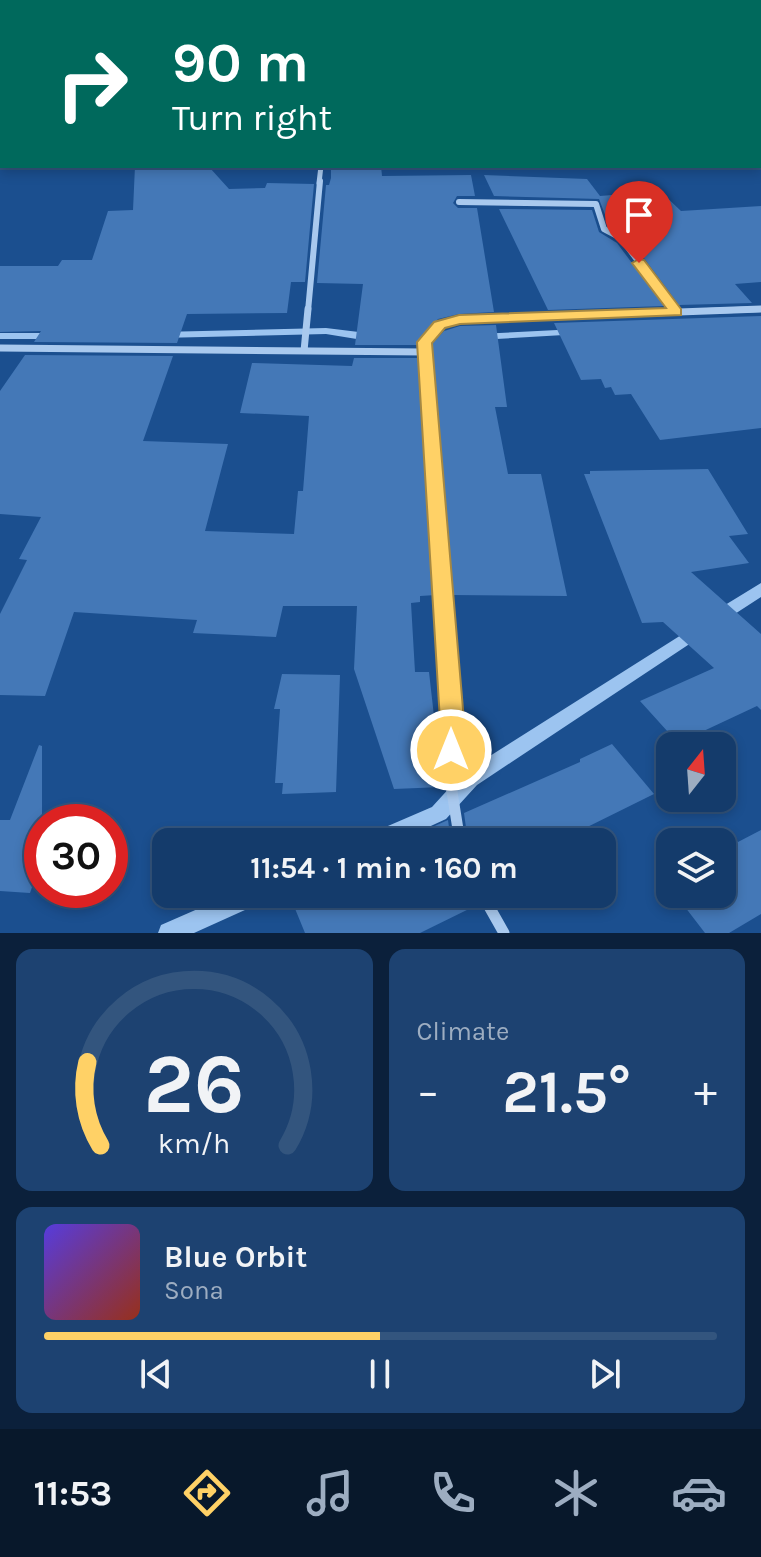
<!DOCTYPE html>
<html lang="en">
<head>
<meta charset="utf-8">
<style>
  body { margin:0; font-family:Karla,sans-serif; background:#1d4271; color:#f1f3f6; height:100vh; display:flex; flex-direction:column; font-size:30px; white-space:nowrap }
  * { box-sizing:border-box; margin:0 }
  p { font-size:26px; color:#9dadc1 }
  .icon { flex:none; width:44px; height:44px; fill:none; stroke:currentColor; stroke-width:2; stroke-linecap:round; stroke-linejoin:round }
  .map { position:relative; height:933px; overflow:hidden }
  .drawer { display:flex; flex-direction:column; gap:16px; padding:16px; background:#0b203b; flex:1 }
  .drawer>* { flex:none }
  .banner { position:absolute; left:0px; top:0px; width:762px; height:168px; box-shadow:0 4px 12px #0003,0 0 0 2px #33557e; background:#00695c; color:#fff; overflow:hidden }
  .needle { width:52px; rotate:17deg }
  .tools { position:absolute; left:656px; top:732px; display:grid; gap:16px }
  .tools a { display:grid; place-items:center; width:80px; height:80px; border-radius:16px; background:#143b6b; box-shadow:0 4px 12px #0003,0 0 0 2px #33557e; font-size:40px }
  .speed { position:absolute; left:24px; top:804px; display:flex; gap:16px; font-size:40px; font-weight:700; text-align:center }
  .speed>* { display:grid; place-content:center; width:104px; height:104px; border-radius:50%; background:#143b6b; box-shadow:0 4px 12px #0003,0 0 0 2px #33557e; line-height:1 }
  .speed .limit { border:12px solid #d22; background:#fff; color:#111 }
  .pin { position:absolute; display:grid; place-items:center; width:68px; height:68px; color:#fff; margin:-82px -34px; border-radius:50% 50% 50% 0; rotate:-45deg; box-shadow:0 0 8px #0007 }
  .pin .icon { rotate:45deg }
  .me { position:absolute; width:88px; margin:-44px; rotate:0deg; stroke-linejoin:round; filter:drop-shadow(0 0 6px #0008) }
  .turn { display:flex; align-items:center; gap:28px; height:168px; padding:0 40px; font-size:36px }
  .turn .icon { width:104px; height:104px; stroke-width:2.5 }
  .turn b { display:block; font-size:56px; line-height:68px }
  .big { font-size:60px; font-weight:700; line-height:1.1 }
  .drawer .card { flex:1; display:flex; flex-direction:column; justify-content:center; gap:12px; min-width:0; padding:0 28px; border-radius:16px; background:#1d4271 }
  .drawer .dial { align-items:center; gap:0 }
  .dial svg { height:208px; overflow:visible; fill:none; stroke:#33557e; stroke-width:7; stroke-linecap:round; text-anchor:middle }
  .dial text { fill:#f1f3f6; stroke:none }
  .song { display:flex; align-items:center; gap:24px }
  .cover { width:96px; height:96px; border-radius:12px; background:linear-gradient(135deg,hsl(250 70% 55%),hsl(10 70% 35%)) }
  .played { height:8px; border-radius:4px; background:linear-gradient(90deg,#ffd166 50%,#33557e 50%) }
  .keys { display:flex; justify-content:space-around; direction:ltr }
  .heat { display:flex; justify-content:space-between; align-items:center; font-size:44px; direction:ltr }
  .drawer .tiles { flex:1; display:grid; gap:16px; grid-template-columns:1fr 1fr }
  .card:last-child { grid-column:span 2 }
  .trip { position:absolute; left:152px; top:828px; width:464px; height:80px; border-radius:16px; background:#143b6b; box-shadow:0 4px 12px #0003,0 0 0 2px #33557e; font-weight:700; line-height:80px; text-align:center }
  .dock { display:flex; height:128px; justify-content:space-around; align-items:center; background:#08182b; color:#9dadc1 }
  .dock .icon { width:56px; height:56px }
  .dock .selected { color:#ffd166 }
  .dock b { font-size:36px; color:#f1f3f6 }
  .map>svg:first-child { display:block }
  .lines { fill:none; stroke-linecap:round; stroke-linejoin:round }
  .stream { fill:#9cc4f0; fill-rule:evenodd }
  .building { fill:#4478b7 }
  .street-far5 { stroke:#a9c9ee; stroke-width:4 }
  .street-far4 { stroke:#a9c9ee; stroke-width:5 }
  .street-far3 { stroke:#a9c9ee; stroke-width:6 }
  .street-far2 { stroke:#a9c9ee; stroke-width:7 }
  .street-far1 { stroke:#a9c9ee; stroke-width:9 }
  .street { stroke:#a9c9ee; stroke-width:11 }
  .secondary { fill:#d6e6fa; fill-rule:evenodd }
  .route { fill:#ffd166; stroke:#a68842; stroke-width:2 }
</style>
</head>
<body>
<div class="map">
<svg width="761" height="933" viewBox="0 0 761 933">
  <rect width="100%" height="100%" fill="#1b4f8f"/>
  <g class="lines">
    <path class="stream" d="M117,0h7l-9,2z
      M0,21h2v4h-2z
      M326,328l49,6 6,4 -6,4 -49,-8 -166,4 -6,-3 6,-3z
      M577,329l6,3 -2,2 -103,6 -6,-3 6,-3z
      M0,333h56l6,3 -6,3h-56z
      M761,583v14l-37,24 -6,2 -6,-2 -2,-4 2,-4z
      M697,625l6,2 2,4 -2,4 -226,150 -31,34 -50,23h-32l3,-7 65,-28 31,-34z
      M232,894h36l-3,7 -71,32h-36l3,-8z"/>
  </g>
  <path class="building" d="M135,166h59l4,4 12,-2 19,21 36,-1 2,-5 47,1 -9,98h-14l-4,31 -100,1 -10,29 -143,-1 7,-11 -41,1v-66h58l4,-6h30l16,-49 25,-1z
    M331,166h50l1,10 89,-1 4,21h-18l-4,7 5,5h19l17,104 -35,2 -21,5 -18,19 -1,7h-64l8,-61 -46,-1 9,-98h3l2,-7z
    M484,175l103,4 13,17 60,-5 21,20 80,-5v76l-26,2 17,19 -73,2 -53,-71 -17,-9 -10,-26 -105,-3z
    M499,209l93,1 7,22 18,11 47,63 -116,4z
    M761,316v112l-101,12 -29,-46 -16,1 -4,-8 -6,1 -4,-9 -20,1 -27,-57z
    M496,325l11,82h-12l13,67h33l26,122 -116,-1 -19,-251 12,-13 16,-5z
    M25,355l148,1 -30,85 85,3 -23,87 89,3 4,-43h5l6,-75 -69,-3 12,-50 100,3 2,-8h66l16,237 -16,1v6l-9,1 4,69h14l13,115 -48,2 -40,-120 3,-63h-74l-7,31 -83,-4 4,-13 -123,-8 -29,84 -45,-1v-81l27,-54 -8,-1 22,-42 -41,-3v-123z
    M708,469l40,65 -19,2 20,27 -58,9 70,62v76l-4,-4 -79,37 -38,-42 74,-33 -51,-46 -21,1 -58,-149h6v-3z
    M282,674l58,1 -4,117 -54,2 1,-11h-8l5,-74h-6z
    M612,744l42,50 -97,48h-89l-4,-29 116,-51v-3z
    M39,745l3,1v112l-12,35 -30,-2v-71h10z
    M448,820l3,22h-53l32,-14z
    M728,830l10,12 23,-12v84l-32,19h-24l-30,-39h47v-52h-16z
    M289,894h179l7,12 -55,27h-115z"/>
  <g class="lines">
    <path class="street-far5" d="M345,2l5,-2"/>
    <path class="street-far4" d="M319,183l2,-17"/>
    <path class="street-far3" d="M459,202l137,2 8,25 17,9 54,73
      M308,311l12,-130
      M707,311l54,-2"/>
    <path class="street-far2" d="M674,309l2,3
      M0,348l425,4
      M304,351l4,-42
      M434,473l-9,-131 15,-17 19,-5 302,-11"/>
    <path class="street-far1" d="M434,471l15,206"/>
    <path class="street" d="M449,675l3,46 -2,58 10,63
      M482,894l22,39"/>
    <path class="secondary" d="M760,98h1v6h-1z
      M2,109v6l-2,1v-6z"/>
  </g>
  <path class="route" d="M639,259l5,1 37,49v6l-221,9 -15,4 -13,15 32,378v29l-4,8 -9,3 -8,-3 -4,-8 1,-29 -23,-379 17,-20 25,-7 207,-7 -34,-45z"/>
</svg>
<div class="tools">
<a><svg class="needle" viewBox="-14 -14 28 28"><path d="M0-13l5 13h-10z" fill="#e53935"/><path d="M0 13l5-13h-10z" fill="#9dadc1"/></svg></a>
<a><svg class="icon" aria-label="layers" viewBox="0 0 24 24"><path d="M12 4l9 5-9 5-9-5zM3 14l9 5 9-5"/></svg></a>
</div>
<div class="speed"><div class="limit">30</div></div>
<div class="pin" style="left:639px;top:263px;background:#d93025"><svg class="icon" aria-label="arrive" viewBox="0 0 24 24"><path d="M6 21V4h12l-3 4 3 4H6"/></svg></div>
<svg class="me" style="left:451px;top:750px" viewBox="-20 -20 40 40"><circle r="17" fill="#ffd166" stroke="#fff" stroke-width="3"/><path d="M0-11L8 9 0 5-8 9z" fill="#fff"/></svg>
<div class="trip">11:54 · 1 min · 160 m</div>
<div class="banner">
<div class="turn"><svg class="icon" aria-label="right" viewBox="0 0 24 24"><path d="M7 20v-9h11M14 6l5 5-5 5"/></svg><div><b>90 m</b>Turn right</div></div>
</div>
</div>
<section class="drawer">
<div class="tiles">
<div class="card dial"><svg viewBox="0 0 100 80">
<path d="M14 69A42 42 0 1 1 86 69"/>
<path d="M14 69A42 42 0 0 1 9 37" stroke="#ffd166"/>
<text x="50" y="56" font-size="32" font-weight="700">26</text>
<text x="50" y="72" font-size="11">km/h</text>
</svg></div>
<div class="card"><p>Climate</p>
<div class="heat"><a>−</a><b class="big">21.5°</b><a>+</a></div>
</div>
<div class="card">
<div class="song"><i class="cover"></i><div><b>Blue Orbit</b><p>Sona</p></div></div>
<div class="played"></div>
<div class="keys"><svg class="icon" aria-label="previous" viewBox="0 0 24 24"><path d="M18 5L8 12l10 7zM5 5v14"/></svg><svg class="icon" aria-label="pause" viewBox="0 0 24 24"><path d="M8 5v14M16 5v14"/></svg><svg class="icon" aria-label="next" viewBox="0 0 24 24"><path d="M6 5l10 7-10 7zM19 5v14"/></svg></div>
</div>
</div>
</section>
<nav class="dock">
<b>11:53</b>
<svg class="icon selected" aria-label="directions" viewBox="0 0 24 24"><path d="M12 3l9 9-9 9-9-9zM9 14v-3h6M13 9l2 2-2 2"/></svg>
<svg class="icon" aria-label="music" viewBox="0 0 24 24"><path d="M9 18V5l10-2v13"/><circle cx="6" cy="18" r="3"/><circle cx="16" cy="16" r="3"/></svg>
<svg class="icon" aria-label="phone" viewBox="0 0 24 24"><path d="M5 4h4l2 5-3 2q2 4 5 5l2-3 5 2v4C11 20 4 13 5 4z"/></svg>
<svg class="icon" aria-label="climate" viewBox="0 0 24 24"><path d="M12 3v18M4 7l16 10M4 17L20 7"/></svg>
<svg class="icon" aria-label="car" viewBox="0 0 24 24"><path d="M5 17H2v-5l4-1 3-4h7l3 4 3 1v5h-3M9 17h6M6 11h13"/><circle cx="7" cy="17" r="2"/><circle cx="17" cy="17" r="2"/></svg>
</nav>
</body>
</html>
